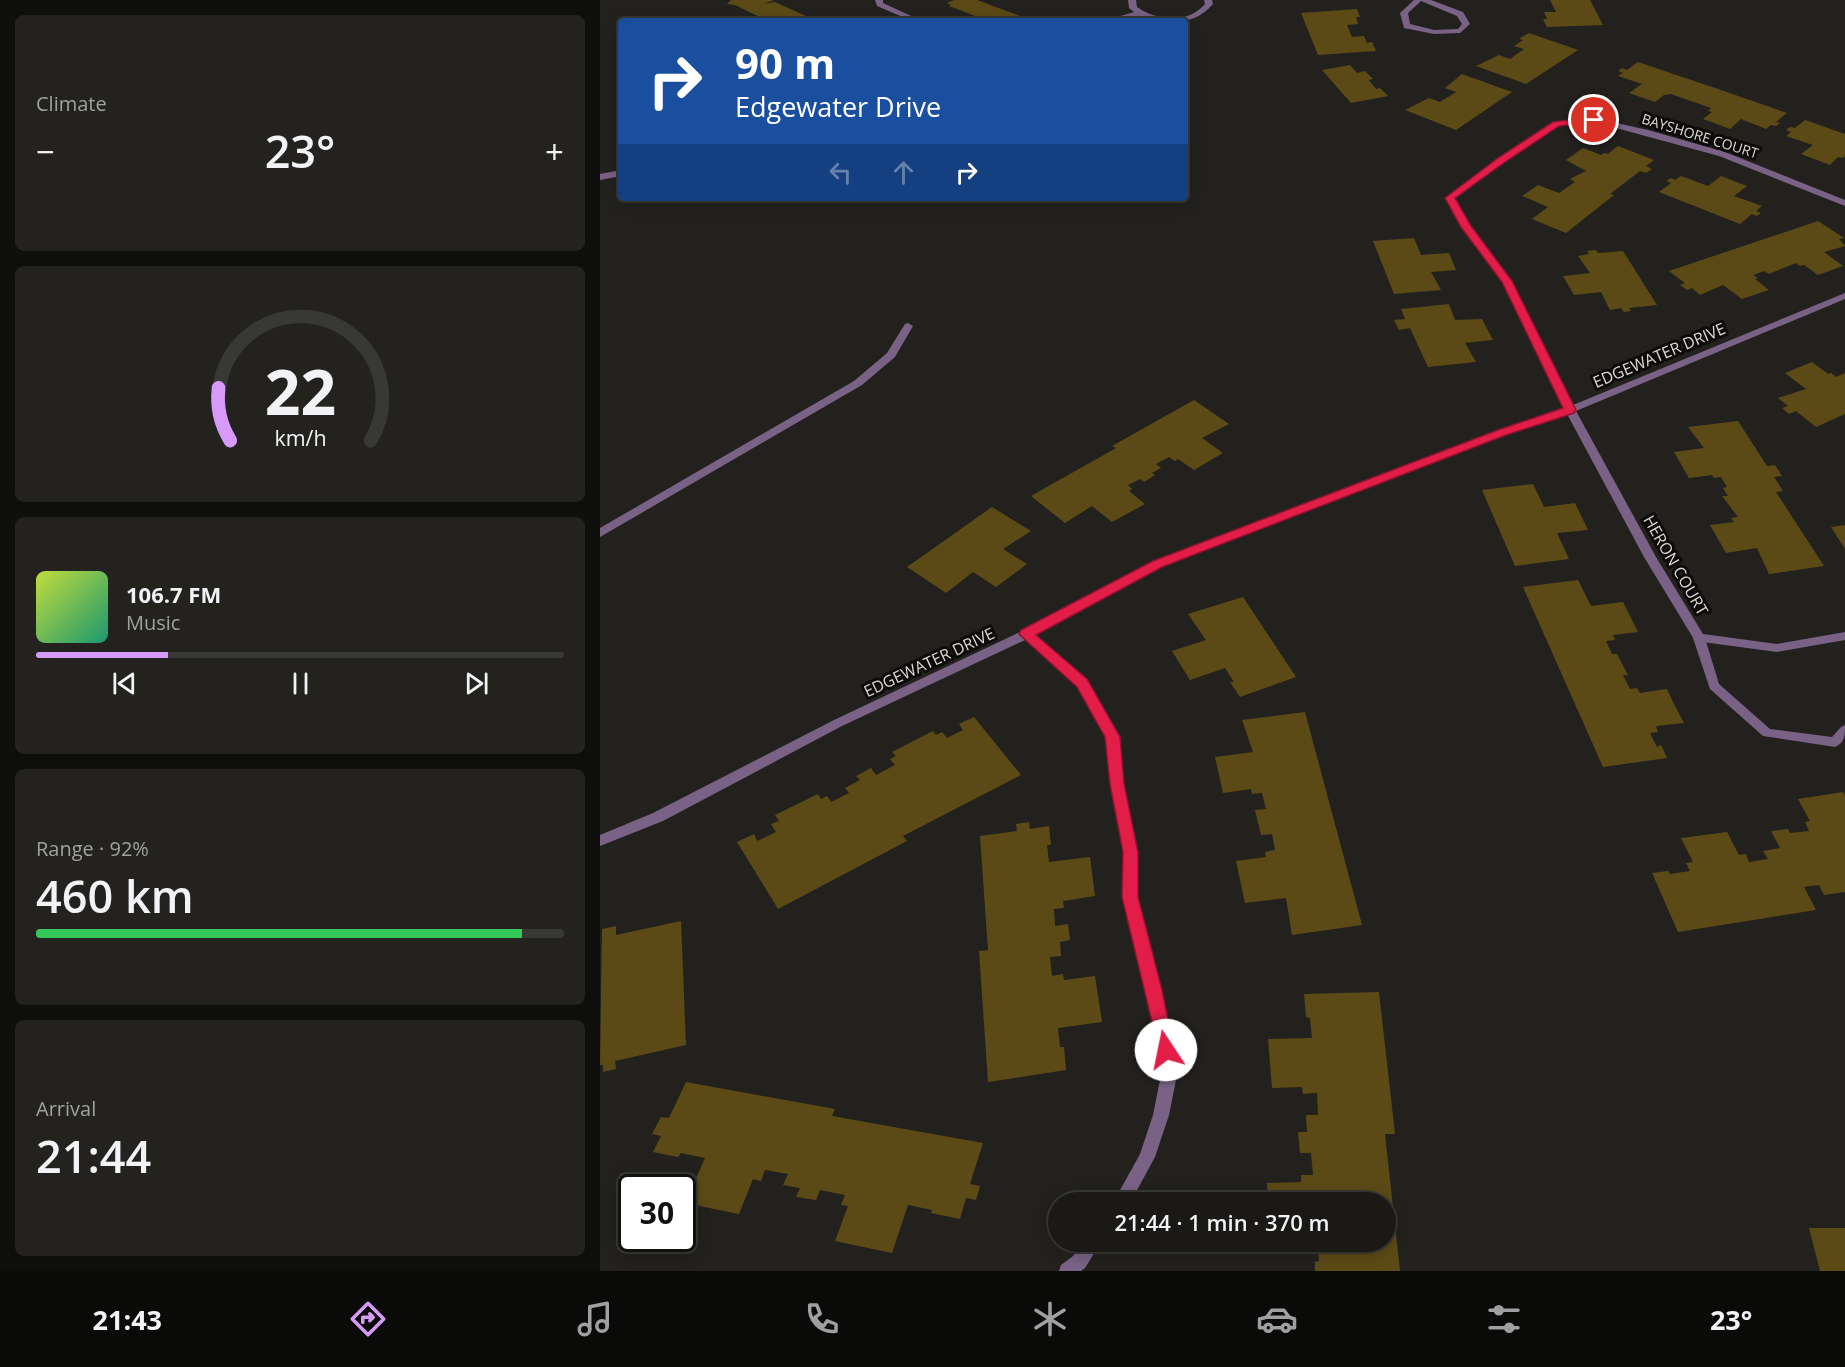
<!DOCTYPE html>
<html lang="en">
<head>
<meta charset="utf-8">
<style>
  body { margin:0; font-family:"Open Sans",sans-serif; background:#23221f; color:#f1f3f6; height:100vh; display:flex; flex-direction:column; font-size:22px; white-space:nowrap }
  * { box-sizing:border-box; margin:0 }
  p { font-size:20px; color:#9fa0a1 }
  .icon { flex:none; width:33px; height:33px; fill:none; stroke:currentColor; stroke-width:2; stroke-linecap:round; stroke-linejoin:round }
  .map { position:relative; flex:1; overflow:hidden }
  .details { display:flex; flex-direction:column; gap:15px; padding:15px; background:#0e0e0c; width:600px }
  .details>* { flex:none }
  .guide { position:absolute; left:18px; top:18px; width:570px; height:183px; border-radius:6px; box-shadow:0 3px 15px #0003,0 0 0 2px #383835; background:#1a4fa0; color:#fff; overflow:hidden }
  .speed { position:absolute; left:18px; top:1174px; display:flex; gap:12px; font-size:30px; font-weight:700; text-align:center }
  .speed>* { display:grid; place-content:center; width:78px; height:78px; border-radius:50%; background:#1a1916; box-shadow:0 3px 15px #0003,0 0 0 2px #383835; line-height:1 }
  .speed .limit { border:3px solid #111; border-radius:9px; background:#fff; color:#111 }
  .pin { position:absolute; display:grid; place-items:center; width:51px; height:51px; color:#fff; margin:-26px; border:3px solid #fff; border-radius:50%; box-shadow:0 2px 6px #0007 }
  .me { position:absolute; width:66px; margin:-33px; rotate:349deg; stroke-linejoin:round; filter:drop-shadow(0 0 4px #0008) }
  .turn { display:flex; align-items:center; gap:21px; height:126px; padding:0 18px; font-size:27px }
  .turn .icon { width:78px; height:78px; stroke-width:2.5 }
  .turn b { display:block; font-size:42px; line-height:51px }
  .lanes { display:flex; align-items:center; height:57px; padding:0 18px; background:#0003; justify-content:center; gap:30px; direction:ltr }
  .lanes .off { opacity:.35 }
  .big { font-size:45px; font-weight:600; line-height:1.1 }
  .details .widget { flex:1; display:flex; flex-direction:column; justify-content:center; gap:9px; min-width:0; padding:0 21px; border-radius:9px; background:#23221f }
  .details .dial { align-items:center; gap:0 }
  .dial svg { height:156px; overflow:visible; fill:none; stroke:#383835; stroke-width:7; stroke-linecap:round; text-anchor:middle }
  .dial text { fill:#f1f3f6; stroke:none }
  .song { display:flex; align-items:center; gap:18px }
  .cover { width:72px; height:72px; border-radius:9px; background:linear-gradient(135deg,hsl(70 70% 55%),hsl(160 70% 35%)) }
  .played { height:6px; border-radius:3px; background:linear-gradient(90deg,#d89af8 25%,#383835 25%) }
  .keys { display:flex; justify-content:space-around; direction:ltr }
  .heat { display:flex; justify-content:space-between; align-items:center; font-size:33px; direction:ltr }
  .charge { height:9px; border-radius:4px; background:linear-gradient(90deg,#34c759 92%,#383835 0) }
  .trip { position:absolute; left:448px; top:1192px; width:348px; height:60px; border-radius:30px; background:#1a1916; box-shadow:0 3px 15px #0003,0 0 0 2px #383835; font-weight:600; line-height:60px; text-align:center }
  .tabs { display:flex; height:96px; justify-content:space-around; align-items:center; background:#0a0a09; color:#9fa0a1 }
  .tabs .icon { width:42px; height:42px }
  .tabs .current { color:#d89af8 }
  .tabs b { font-size:27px; color:#f1f3f6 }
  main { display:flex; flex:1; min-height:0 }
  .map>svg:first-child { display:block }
  .building { fill:#5c4a16 }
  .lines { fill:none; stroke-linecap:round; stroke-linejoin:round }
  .service { fill:#796285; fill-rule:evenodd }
  .minor { fill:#796285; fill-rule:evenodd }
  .route { fill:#e11d48; stroke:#92132f; stroke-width:1.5 }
  .labels { text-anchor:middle; stroke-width:6; stroke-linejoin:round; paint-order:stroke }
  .far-street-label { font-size:14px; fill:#dbdad8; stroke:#0c0b09 }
  .street-label { font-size:16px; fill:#dbdad8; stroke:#0c0b09 }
</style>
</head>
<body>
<main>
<section class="details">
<div class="widget"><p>Climate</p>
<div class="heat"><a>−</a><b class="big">23°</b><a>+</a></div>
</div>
<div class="widget dial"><svg viewBox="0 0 100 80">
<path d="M14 69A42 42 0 1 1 86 69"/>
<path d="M14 69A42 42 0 0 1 8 42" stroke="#d89af8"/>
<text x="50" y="56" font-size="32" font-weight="700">22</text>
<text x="50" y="72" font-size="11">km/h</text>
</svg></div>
<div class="widget">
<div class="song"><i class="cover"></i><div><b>106.7 FM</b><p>Music</p></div></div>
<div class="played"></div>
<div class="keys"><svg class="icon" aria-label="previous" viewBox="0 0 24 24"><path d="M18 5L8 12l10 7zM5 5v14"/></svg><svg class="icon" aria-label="pause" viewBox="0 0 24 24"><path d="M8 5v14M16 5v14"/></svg><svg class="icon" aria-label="next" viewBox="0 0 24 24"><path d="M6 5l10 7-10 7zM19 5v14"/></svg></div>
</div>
<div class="widget"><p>Range · 92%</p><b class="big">460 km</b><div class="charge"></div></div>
<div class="widget"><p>Arrival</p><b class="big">21:44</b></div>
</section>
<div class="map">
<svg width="1245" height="1271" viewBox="0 0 1245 1271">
  <rect width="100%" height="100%" fill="#23211e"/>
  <path class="building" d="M131,0h43l-10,4 11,-2 42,19h-49l-33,-16 -8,-1z
    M354,0h23l46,17 -8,4h-27l-39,-15 2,-1 -4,-2z
    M950,0h40l13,25 -56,2 -4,-8h4l-3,-7h12z
    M757,9l3,8h-4l2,7 -11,1 5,12 12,-1 3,7 5,-1 4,9 -58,4 -17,-42z
    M929,33l49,17 -52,34 -50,-18 23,-11 11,4 14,-10 -10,-3 9,-6 -4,-1z
    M1038,62l77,26 72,25 -11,9 4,1 -4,3 -5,-1 -5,4 -25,-10 -11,10 -27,-10 9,-7 -4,-1 3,-3 -40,-14 -7,1 -9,7 -26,-9 13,-9 -24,-8 5,-3 -5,-2 4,-3 5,2z
    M750,65l7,8 8,-2 8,8 -4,1 7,9 4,-1 8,8 -37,7 -29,-33z
    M862,74l50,18 -56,38 -51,-20 24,-12 11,4 16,-10 -11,-4z
    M1205,120l40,14v22l-3,2 -4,-1 -8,8 -29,-11 12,-9 -27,-9 5,-4 -5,-2 4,-3 5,1z
    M1018,146l36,14 -8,6 6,3 -6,4 -6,-2 -30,23 4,1 -48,38 -34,-14 16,-12 -26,-11 16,-11 21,8 16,-11 -5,-3 16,-8 -20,-11 17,-12 18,7 3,-2 4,1z
    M1081,176l27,10 13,-10 26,10 -13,10 28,10 -6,5 5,2 -4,3 -5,-2 -12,10 -81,-32 12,-9 -5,-2 5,-3 4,2z
    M1218,221l26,17 -5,1 6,7 -21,6 19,14 -25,9 -14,-10 -4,1 -4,-3 -27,11 -5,-3 -11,4 5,3 -3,1 14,11 -27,9 -19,-14 -23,10 -8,-7 -5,2 -7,-5 5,-2 -16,-12z
    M814,238l7,17 28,-2 7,17 -25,2 10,18 -47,4 -21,-53z
    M996,250l2,3 25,-2 34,54 -28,3 2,3 -7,1 -3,-4 -11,2 -9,-18 -27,3 -11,-19 27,-3 -12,-17 11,-2 -2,-3z
    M849,304l6,16 27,-1 11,21 -28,3 11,19 -48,5 -18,-39 -11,2 -5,-10 11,-1 -4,-10z
    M1212,362l16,12 3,-1 5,4 9,-4v41l-29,13 -20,-16 -7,3 -7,-6 6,-2 -10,-8 28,-9 -21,-16z
    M594,400l35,24 -27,14 21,15 -29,17 -16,-11 -3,2 -6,-4 -13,7 5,4 -9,5 3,2 -11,7 -4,-3 -12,6 4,4 -3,2 16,13 -33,18 -20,-16 -27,17 -34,-27 85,-48 -4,-2z
    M1138,421l29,45 8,-1 7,11 -8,1 9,14 -7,1 48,74 -55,8 -12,-26 -31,5 -16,-28 24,-3 -3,-4 7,-1 -16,-21h6l-5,-8 4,-1 -6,-10 -7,1 -2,-3 -23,3 -15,-26 30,-4 -16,-21z
    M933,484l11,23 31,-4 13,27 -31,3 12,26 -54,7 -33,-76z
    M392,507l39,24 -28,18 24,15 -31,23 -23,-15 -27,21 -39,-26z
    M1245,525v24l-14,-22z
    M978,580l13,26 32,-4 15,30 -25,3 2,5 -9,1 6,13h5l11,21h-5l7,14 7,-1 3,5 27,-4 6,13 11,21 -28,3 2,6 -8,1 7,14 4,-2 6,13 -64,9 -80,-180z
    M643,597l53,80 -56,20 -10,-15h4l-9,-14 -35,12 -18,-29 34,-11 -18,-26z
    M705,712l57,213 -70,10 -6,-37 -41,5 -9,-42 30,-4 -1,-5 10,-2 -3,-16 -11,1 -6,-25 11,-1 -4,-16 -10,1 -1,-5 -28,4 -8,-36 38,-5 -11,-32z
    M374,717l47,58 -118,61 4,5 -129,68 -41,-67 17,-8 3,7 19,-9 -5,-8 8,-3 -4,-6 43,-21 3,5 6,-3 4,6 18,-9 -4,-5 15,-8 -4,-4 15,-8 5,7 19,-10 -5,-6 6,-3 -4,-4 41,-21 3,4 6,-3 5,6 16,-8 -4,-6z
    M1243,792l2,4v96l-21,3 -5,-10 -15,2 12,23 -138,22 -26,-59 16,-2 2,3 20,-3 -4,-8 7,-1 -12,-24 46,-6 12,23 7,-1 3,8 19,-3 -5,-8 17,-3 -9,-17 17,-2 2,4 19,-2 -4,-9 5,-1 -12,-22z
    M429,822l1,7 19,-3 2,19h-4l2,17 41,-5 5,39 -32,5 1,7 -10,1 1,17 13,-2 2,16 -10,2 1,14 -11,1 2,19 11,-2 1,6 31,-4 7,46 -44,6 2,19h4l2,23 -78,12 -9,-131 9,-1 -8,-114 37,-5 -1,-7z
    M81,921l5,124 -71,16 1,8 -13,3v-7h-3l2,-136 14,-3v9z
    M779,992l16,142h-10l15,137h-85v-9l4,-1 -1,-19h68v-39h-118l-1,-20 34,-1v-7h12l-2,-22h-11l-2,-21h9l-1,-17h12l-1,-22 -14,1 -1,-7 -30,1 -4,-49 44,-1 -2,-20 -4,-1 -2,-23z
    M86,1082l149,27 -3,7 151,27 -13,41 10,2 -4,14 -10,-2 -6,21 -29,-6 1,-3 -24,-5 -16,48 -57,-12 13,-35 -7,-1 4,-10 -25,-5 -4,10 -20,-3 4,-9 -17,-3 5,-11 -23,-4 -4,11 -8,-2 -14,35 -54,-11 20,-45 -24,-5 -3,4 -25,-5 8,-16 -9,-2 9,-17 8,1z
    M1209,1228h36v43h-25z"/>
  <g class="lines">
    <path class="service" d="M1099,634l6,4 14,46 51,45 62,8 9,-10 4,-2c0,10 0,18 -10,22l-72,-11 -53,-47 -17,-51z"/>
    <path class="minor" d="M275,0h8v3l39,18h-10l-35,-15z
      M528,0h8l1,7c20,14 51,17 68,-3l-1,-4h8l1,4c-15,18 -37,21 -59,16 -5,-1 -9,-3 -14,-4 -6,-1 -27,5 -37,5l31,-9 -5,-4z
      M814,0h17l32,12 7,12 -10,9 -26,1 -30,-6 -4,-15zM821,1l36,15 5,8 -4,5 -24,1 -24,-6 -2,-11z
      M994,118l54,12 77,22 120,48v6l-126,-50 -125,-34 -35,4 -55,36 -49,37 15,27 42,55 61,124 272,-112v6l-269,112 80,146 47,77 74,10 68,-12v8l-68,12 -82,-11 -51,-84 -77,-143 -61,21 -344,132 -127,68 51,45 33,57 5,47 14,68 -1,45 24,93 17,80 -9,45 -14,42 -25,46h-17l27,-49 13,-39 9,-45 -15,-80 -24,-93 1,-45 -14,-68 -3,-47 -29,-51 -53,-46 -183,86 -179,95 -63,25v-11l53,-22 181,-93 188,-89 132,-70 344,-130 66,-23 -61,-127 -42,-54 -15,-29 52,-40 56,-36z
      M21,170v6l-21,4v-6z
      M308,323l5,3 -18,31 -33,28 -262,152v-9l254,-147 33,-28 18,-29z
      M483,1242h18l-16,26 -4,3h-22l2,-6 12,-9z"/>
  </g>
  <path class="route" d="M994,117l4,3 -1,2 -38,4 -54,36 -50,36 16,28 41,55 64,129 -2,3 -68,22 -344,132 -126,68 51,44 33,58 4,47 14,68v45l24,93 12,60 -2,5 -6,2 -6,-2 -38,-158 1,-45 -13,-68 -5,-47 -28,-50 -58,-53 2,-4 132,-69 345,-131 65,-22 -61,-126 -41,-55 -16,-29 53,-40 55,-36z"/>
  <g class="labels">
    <g class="far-street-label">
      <text transform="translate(1100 136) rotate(17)" y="5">BAYSHORE COURT</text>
    </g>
    <g class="street-label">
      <text transform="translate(1059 355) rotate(-23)" y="6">EDGEWATER DRIVE</text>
      <text transform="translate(1076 565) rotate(60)" y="6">HERON COURT</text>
      <text transform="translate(329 662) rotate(-25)" y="6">EDGEWATER DRIVE</text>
    </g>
  </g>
</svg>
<div class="speed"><div class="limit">30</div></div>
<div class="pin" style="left:994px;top:120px;background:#d93025"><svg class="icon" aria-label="arrive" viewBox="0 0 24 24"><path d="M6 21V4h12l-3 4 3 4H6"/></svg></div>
<svg class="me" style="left:566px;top:1050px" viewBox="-20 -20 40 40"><circle r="19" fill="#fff"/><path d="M0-13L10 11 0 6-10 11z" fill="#e11d48"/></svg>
<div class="trip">21:44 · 1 min · 370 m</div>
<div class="guide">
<div class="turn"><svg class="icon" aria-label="right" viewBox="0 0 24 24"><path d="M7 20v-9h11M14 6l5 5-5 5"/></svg><div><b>90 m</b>Edgewater Drive</div></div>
<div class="lanes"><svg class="icon off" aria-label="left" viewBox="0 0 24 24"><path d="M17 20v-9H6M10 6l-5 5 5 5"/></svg><svg class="icon off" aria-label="ahead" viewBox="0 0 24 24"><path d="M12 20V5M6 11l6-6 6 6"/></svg><svg class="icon" aria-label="right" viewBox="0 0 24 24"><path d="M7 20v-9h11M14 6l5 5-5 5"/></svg></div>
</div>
</div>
</main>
<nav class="tabs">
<b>21:43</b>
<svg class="icon current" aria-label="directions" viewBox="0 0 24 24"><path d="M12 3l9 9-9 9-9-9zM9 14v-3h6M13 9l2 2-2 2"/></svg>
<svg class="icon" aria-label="music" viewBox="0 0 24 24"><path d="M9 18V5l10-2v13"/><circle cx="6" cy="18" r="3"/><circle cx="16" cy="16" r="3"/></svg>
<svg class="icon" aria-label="phone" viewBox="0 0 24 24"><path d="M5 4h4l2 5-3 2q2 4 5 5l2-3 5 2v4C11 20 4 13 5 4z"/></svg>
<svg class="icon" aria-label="climate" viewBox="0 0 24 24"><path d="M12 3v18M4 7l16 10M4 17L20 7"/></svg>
<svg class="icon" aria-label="car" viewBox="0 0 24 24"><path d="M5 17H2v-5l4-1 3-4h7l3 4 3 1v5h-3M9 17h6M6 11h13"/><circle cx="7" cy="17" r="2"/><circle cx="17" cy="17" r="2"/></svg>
<svg class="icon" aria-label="filters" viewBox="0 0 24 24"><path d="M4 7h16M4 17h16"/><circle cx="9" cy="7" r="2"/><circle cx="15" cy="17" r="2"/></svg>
<b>23°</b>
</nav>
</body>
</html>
